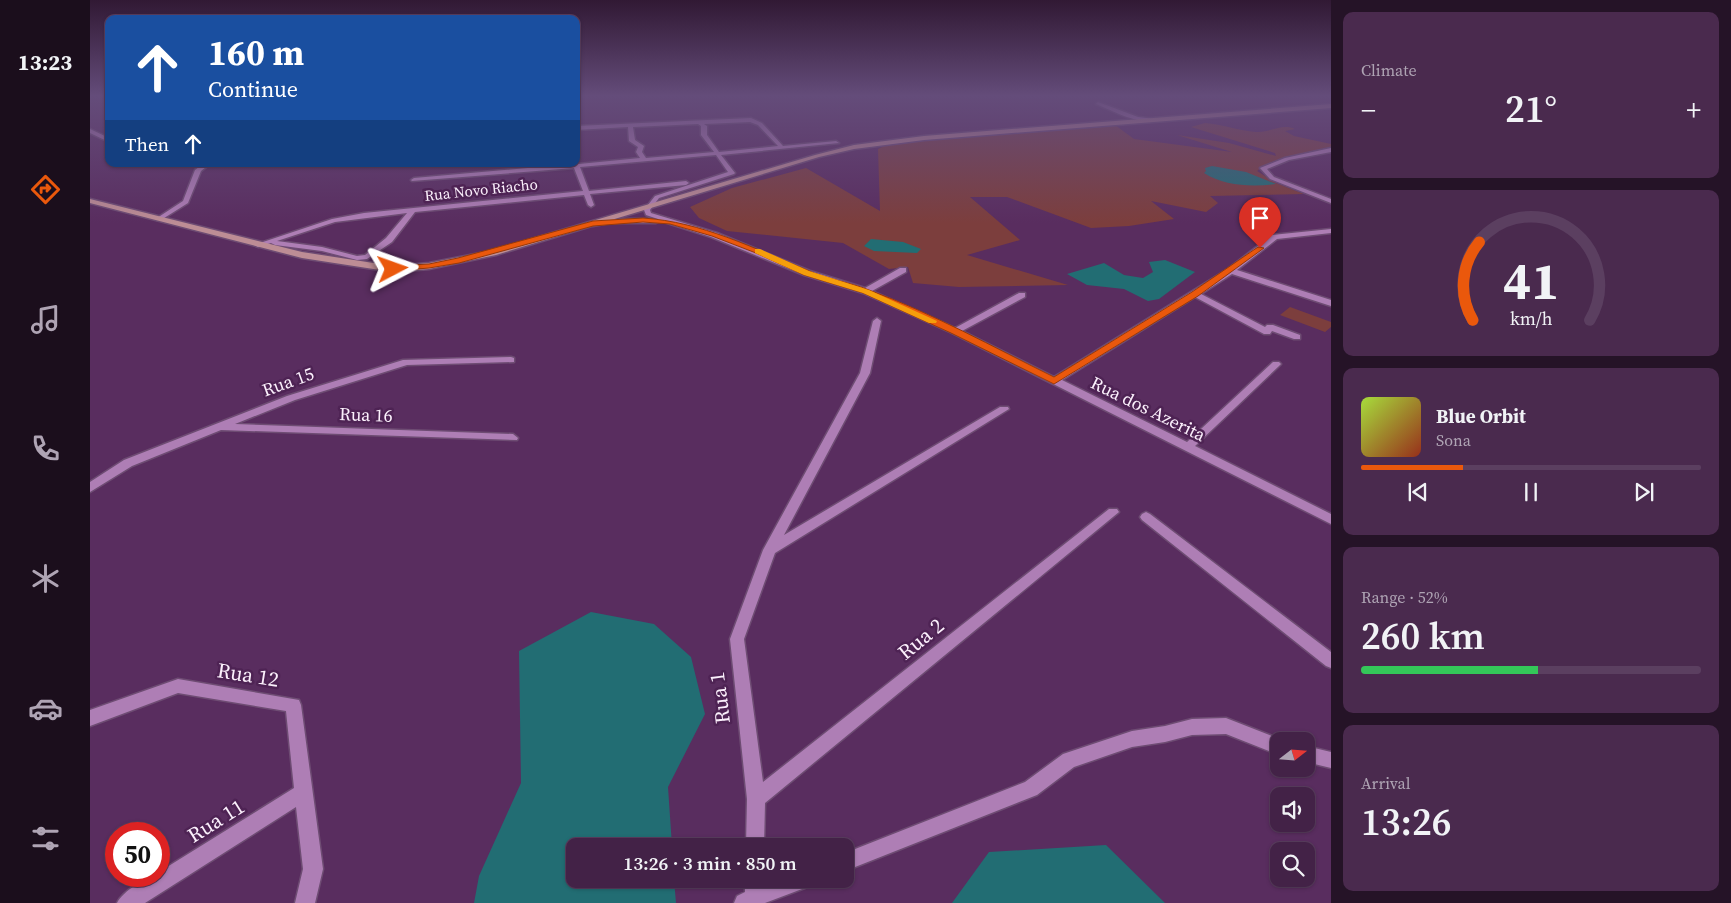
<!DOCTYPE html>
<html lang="en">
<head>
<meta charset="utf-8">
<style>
  body { margin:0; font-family:"Source Serif 4",serif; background:#4a2a4e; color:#f1f3f6; height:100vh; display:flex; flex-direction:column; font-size:19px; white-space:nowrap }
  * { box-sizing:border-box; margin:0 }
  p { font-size:16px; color:#afa4b4 }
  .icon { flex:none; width:28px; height:28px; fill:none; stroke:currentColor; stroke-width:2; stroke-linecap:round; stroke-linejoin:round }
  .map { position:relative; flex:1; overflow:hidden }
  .drawer { display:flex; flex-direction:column; gap:12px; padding:12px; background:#251327; width:400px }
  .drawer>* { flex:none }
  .guide { position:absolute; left:15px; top:15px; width:475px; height:152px; border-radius:10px; box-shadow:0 1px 4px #0004,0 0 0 1px #5b3f60; background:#1a4fa0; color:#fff; overflow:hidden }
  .needle { width:32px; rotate:73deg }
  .buttons { position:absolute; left:1180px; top:732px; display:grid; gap:10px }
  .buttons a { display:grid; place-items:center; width:45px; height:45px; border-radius:10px; background:#432247; box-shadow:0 1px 4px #0004,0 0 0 1px #5b3f60; font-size:25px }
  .speed { position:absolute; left:15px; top:822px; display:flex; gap:10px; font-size:25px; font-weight:700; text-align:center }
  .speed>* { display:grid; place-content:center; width:65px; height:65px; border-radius:50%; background:#432247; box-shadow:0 1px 4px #0004,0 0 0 1px #5b3f60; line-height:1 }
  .speed .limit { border:8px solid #d22; background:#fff; color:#111 }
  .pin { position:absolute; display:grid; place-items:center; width:42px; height:42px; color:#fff; margin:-51px -21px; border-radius:50% 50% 50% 0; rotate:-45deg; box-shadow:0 0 5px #0007 }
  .pin .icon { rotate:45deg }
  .me { position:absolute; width:55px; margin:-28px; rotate:86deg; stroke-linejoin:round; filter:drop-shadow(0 0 4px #0008) }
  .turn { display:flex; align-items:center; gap:18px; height:105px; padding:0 20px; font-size:22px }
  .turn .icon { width:65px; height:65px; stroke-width:2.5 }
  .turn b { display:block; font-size:35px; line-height:42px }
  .then { display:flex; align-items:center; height:48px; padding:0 20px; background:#0003; gap:10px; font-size:19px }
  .big { font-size:38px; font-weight:600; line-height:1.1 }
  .drawer .tile { flex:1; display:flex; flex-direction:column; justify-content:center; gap:8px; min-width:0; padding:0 18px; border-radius:10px; background:#4a2a4e }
  .drawer .dial { align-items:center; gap:0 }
  .dial svg { height:130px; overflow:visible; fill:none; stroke:#5b3f60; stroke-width:7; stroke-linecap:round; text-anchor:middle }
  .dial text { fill:#f1f3f6; stroke:none }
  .song { display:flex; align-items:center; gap:15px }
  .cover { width:60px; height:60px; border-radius:8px; background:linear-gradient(135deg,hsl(80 70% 55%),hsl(10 70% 35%)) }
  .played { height:5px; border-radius:2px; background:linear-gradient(90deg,#ea580c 30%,#5b3f60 30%) }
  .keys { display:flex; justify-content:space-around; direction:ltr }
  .heat { display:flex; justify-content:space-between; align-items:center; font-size:28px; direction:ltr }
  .charge { height:8px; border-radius:4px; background:linear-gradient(90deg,#34c759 52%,#5b3f60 0) }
  .trip { position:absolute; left:476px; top:838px; width:288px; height:50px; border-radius:10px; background:#432247; box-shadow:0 1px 4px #0004,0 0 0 1px #5b3f60; font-weight:600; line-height:50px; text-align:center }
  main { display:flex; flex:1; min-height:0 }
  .tabs { display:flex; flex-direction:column; width:90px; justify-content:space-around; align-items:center; background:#1b0e1c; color:#afa4b4 }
  .tabs .icon { width:35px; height:35px }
  .tabs .on { color:#ea580c }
  .tabs b { font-size:22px; color:#f1f3f6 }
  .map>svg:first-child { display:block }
  .green { fill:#7c3e3d }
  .water { fill:#226d73 }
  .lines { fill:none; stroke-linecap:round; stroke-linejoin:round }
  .minor-casing { stroke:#6e4c73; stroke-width:3 }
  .secondary-casing { stroke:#6e4c73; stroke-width:3 }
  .minor { fill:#ae7eb5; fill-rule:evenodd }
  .secondary { fill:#bd8d95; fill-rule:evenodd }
  .route { fill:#ea580c; stroke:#983908 }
  .slow { fill:#f59e0b }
  .labels { text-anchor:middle; stroke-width:5; stroke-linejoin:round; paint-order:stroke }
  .far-street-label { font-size:15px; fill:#fbf0fc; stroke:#4e2354 }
  .street-label { font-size:18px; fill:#fbf0fc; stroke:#4e2354 }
  .near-street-label { font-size:21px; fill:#fbf0fc; stroke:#4e2354 }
</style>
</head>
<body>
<main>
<nav class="tabs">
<b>13:23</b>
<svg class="icon on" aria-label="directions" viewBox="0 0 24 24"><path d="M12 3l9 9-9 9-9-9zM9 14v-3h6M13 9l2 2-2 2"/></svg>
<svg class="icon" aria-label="music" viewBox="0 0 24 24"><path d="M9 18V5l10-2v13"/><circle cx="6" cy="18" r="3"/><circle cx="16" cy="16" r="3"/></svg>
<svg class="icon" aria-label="phone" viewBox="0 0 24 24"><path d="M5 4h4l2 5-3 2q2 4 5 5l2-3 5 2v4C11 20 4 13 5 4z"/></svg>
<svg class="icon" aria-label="climate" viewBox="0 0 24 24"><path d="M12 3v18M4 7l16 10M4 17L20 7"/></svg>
<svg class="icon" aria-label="car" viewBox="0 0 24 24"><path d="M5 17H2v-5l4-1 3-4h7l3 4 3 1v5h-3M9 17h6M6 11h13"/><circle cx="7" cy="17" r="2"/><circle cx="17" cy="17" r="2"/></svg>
<svg class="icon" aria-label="filters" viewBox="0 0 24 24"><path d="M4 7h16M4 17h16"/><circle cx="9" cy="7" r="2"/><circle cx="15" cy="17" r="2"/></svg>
</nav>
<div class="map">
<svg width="1241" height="903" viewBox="0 0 1241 903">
  <rect width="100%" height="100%" fill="#592d5f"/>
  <path class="green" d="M1115,123c17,1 34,8 51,9 13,1 26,-9 39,-3l-10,2 9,5 37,8v4c-24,5 -54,7 -74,23l19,12 28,11 -94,2 8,7 -12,9 -55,-11 23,18 -45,7 -38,2 -84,-31h-37l50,43 -53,15 101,30 -109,2 -46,-4 -5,-16 -19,2 -46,-26 -116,-12 -28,-13 -9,-11 42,-19 74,-20 74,43 -2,-62 12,-6 225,-18 19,14 98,13 -55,-17 52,8 47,13 -1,-3 -84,-26z
    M1200,307l41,15v5l-6,5 -45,-17z"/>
  <path class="water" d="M1122,166l34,6 30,12c-24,3 -52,2 -72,-11l2,-2 -1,-3z
    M781,239l32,3 18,7 -4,4 -43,-2 -10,-5z
    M1075,260l30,12 -36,27 -11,2 -24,-12 -37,-4 -20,-11 37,-11 20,12 19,3 10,-6 -4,-10z
    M501,612l63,12 37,33 14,57 -37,73 4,59h-97v33h99l2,24h-202l5,-27 42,-93 -2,-132z
    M1016,845l59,58h-213l37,-51z"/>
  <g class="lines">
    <defs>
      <path id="minor" d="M1008,102l40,15 17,2c-17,7 -43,-9 -59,-15z
        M661,118l11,5 21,23 53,-5 3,2 -118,12 14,18 -1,1 -75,24 -9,12 1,3 66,20 93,38 55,17 35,-20h6v4l-34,19 83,37 64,-35h6v4l-63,34 92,46 174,-108 44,-34 59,-6v4l-54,6 -40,31 94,30v6l-99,-32 -31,20 64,33 2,-2h6l27,10v4h-6l-22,-8 -2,3h-6l-69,-37 -133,83 125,62 86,-80h6l2,2 -2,2 -84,80 136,68v10l-379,-191 -89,-40 -59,-18 -93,-38 -53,-17v2l-2,1h-47l-16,3 -4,-2 20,-5h49l-12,-4 -2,-5 11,-14 73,-24 -12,-17 -136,12 9,24 97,-10 3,2 -3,2 -96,9 4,11 -3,2 -3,-2 -4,-10 -169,17 -23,30 -25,17 -10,1 -35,-9 -47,-6 -4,-2 -13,4 -4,-2 78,-26 32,-6 219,-22 -9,-23 -162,13 -1,-1 3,-2 159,-14 3,-2 3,2 61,-6 -4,-6 2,-5 -9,-6 -1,-14 -52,3v-4zM660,122l8,3 20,21 -59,6 -12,-17v-9l-3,-2zM608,124l3,2v9l13,17 -68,6 -4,-6 2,-6 -9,-6 -2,-13zM317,213l-21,25 -21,17 -8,1 -35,-9 -45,-6 58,-19z
        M0,129l19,9v4l-19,-9z
        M1241,148v4l-42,8 -22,9 7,8 57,22v4l-61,-24 -10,-11 25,-10z
        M113,164h7l-9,7 -13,32 -27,17h-4v-2l26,-17 12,-31z
        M787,318l4,3 -11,52 -86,162 216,-128h8l1,2 -234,144 -31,86 19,143 346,-273h8l2,3 -354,291 -1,43h-18l1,-47 -17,-160 33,-89 97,-177 13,-52z
        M421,357l3,1v4l-107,3 -112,35 -60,24 278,10 5,4 -1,2 -296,-10 -89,36 -42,26v-10l34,-22 163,-64 116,-36z
        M1056,512l4,2 181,138v16l-5,-2 -184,-146 -2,-3 2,-3z
        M88,679l121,21 2,5 22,164 -8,34h-20l8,-34 -7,-62 -151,96h-28c5,-11 30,-27 42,-27v-4l135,-84 -8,-77 -108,-18 -88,33v-16z
        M1136,718l59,23h-6v14l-53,-21 -34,1 -27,7 -33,5 -58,20 -37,28 -192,76v-18l180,-71 38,-28 69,-23 33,-5 27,-7z
        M1216,746l25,6v16l-25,-6z
        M655,879h20l-1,4 13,-4h36l-3,7 -45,17h-31l3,-7 8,-4z"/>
      <path id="secondary" d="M1241,104v4l-407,32 -70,9 -35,8 -323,98 -67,14 -36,3 -91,-14 -212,-55v-4l212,53 91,14 36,-3 62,-12 324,-96 39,-10 70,-9z"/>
    </defs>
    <use href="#minor" class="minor-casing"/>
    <use href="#secondary" class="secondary-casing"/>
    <use href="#minor" class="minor"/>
    <use href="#secondary" class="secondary"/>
  </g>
  <linearGradient id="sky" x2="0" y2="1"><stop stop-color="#311934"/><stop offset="0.43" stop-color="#644c7a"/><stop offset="1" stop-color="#644c7a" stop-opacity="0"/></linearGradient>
  <rect width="1241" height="223" fill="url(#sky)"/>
  <path class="route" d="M553,218c59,4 110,30 164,52 20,9 42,12 62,20 63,23 124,57 185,87l138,-85 66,-45 6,1 -66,48 -144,88 -103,-51 -88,-40 -59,-18 -48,-22 -44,-17 -42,-12 -27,-2 -50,4 -134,37 -30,5 -36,3 -4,-2 4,-3 36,-2 29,-6 135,-37z"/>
  <path class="slow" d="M665,249h5l49,22 60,19 68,31 -1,2h-7l-66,-30 -59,-18 -49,-22z"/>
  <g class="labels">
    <g class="far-street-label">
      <text transform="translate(391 190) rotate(-6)" y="5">Rua Novo Riacho</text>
    </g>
    <g class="street-label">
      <text transform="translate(198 382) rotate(-20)" y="6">Rua 15</text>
      <text transform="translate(1058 409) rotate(26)" y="6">Rua dos Azerita</text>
      <text transform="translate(276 415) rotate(2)" y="6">Rua 16</text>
    </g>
    <g class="near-street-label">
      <text transform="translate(831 639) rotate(-39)" y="7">Rua 2</text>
      <text transform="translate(158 675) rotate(9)" y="7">Rua 12</text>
      <text transform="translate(630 698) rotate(-97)" y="7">Rua 1</text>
      <text transform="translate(126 821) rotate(-32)" y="7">Rua 11</text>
    </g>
  </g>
</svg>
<div class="buttons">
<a><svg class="needle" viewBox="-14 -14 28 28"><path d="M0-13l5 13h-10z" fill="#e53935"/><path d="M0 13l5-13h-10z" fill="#afa4b4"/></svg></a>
<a><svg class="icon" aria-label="sound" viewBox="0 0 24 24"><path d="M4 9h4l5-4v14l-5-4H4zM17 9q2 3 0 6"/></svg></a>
<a><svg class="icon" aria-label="search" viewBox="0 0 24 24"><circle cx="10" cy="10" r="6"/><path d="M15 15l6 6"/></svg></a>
</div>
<div class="speed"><div class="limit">50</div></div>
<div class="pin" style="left:1170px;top:248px;background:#d93025"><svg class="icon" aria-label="arrive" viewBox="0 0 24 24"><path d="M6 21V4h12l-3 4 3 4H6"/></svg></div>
<svg class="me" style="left:303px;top:269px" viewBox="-20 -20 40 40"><path d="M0-17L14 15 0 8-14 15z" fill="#ea580c" stroke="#fff" stroke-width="4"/></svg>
<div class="trip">13:26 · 3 min · 850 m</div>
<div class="guide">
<div class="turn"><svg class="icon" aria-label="ahead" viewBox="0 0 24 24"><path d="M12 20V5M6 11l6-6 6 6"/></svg><div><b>160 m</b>Continue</div></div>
<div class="then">Then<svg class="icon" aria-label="ahead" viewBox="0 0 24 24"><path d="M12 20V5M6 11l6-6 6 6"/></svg></div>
</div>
</div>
<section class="drawer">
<div class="tile"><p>Climate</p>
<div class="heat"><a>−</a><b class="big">21°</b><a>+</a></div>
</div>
<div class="tile dial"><svg viewBox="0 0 100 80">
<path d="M14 69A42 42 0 1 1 86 69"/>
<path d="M14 69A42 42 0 0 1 18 21" stroke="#ea580c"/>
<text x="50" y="56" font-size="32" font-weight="700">41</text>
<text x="50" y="72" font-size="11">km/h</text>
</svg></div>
<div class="tile">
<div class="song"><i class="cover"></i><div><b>Blue Orbit</b><p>Sona</p></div></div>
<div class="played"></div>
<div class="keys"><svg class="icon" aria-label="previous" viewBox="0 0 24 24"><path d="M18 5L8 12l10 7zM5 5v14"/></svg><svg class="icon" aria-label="pause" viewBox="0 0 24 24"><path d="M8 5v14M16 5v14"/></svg><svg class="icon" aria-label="next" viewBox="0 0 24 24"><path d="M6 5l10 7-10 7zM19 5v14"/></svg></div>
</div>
<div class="tile"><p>Range · 52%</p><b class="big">260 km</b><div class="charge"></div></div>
<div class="tile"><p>Arrival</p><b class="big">13:26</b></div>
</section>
</main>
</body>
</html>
